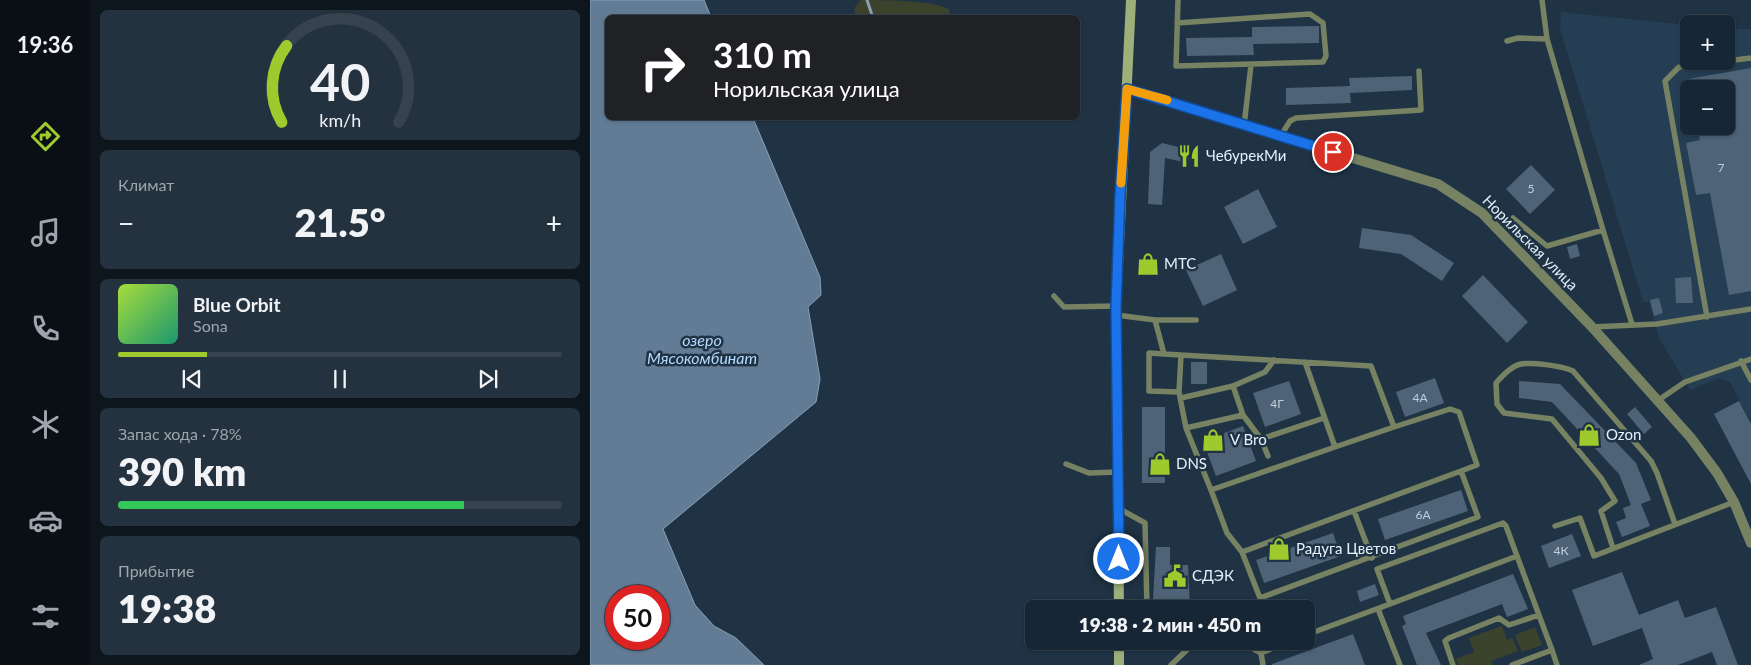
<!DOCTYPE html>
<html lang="ru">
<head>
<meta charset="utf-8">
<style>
  body { margin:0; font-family:Lato,sans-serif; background:#243240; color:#f1f3f6; height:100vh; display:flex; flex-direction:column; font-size:19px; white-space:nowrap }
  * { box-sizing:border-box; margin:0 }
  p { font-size:16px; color:#9ea5ac }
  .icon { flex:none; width:28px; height:28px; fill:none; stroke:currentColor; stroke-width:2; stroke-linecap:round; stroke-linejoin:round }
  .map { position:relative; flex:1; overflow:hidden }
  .details { display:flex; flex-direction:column; gap:10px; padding:10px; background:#0d151d; width:500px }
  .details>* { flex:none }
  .guide { position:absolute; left:15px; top:15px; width:475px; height:105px; border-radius:8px; box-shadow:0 1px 4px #0004,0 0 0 1px #36434f; background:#202124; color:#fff; overflow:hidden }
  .tools { position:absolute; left:1090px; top:15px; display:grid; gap:10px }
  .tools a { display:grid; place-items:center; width:55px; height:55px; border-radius:8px; background:#172634; box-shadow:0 1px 4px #0004,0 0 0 1px #36434f; font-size:25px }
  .speed { position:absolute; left:15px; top:585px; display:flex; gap:10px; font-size:25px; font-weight:700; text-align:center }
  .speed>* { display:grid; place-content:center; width:65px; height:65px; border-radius:50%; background:#172634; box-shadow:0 1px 4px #0004,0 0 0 1px #36434f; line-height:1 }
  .speed .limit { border:8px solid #d22; background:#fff; color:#111 }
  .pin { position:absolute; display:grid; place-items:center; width:42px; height:42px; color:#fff; margin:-21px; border:2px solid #fff; border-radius:50%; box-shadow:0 1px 5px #0007 }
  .me { position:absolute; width:55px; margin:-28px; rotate:0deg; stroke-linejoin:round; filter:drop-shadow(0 0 4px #0008) }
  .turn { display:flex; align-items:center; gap:18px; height:105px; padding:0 25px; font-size:22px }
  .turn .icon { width:65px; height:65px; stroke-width:2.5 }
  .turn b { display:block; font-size:35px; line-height:42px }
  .big { font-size:38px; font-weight:800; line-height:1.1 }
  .details .tile { flex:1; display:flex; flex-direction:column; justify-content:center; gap:8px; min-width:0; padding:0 18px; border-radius:8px; background:#243240 }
  .details .dial { align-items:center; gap:0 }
  .dial svg { height:130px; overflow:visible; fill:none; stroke:#36434f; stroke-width:7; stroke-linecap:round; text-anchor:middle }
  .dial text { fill:#f1f3f6; stroke:none }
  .song { display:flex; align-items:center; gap:15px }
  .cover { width:60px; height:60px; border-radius:8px; background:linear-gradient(135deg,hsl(80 70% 55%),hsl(160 70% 35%)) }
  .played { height:5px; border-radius:2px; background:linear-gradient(90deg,#9fca2d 20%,#36434f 20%) }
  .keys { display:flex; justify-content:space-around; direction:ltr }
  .heat { display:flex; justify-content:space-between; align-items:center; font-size:28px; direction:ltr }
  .charge { height:8px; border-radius:4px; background:linear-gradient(90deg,#34c759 78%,#36434f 0) }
  .trip { position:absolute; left:435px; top:600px; width:290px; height:50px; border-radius:8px; background:#172634; box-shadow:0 1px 4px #0004,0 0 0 1px #36434f; font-weight:800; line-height:50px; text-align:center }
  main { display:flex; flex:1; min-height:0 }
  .tabs { display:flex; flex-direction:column; width:90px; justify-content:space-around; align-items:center; background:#090f15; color:#9ea5ac }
  .tabs .icon { width:35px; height:35px }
  .tabs .active { color:#9fca2d }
  .tabs b { font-size:22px; color:#f1f3f6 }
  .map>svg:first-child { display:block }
  .built { fill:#253e53; fill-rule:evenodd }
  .green { fill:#3b432d }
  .water { fill:#627c95; stroke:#899fb4; fill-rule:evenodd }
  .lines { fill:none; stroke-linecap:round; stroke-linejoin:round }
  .stream { stroke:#899fb4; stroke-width:3 }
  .building { fill:#4e6377 }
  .lane { stroke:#768262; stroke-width:5.5 }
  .street { stroke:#768262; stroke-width:10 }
  .secondary { stroke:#9db07c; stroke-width:10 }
  .route-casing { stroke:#114b97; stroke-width:12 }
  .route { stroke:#1a73e8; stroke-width:9 }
  .slow { stroke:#f59e0b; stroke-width:9 }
  .labels { text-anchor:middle; stroke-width:5; stroke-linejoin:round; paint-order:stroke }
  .number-label { font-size:12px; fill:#bfcedc }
  .poi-label { font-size:15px; fill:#e5f1fd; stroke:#1f3345; text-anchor:start }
  .street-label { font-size:15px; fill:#e5f1fd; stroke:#1f3345 }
  .water-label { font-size:16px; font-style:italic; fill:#b5dbfe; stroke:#1f3345 }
</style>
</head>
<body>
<main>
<nav class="tabs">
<b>19:36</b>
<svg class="icon active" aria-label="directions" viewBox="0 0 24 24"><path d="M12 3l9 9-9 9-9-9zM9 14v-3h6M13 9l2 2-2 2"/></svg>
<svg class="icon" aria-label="music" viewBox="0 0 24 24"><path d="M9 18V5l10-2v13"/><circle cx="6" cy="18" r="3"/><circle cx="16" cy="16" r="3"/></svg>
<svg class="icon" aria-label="phone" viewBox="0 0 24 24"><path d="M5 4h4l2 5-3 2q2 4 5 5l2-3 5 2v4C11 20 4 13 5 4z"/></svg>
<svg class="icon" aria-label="climate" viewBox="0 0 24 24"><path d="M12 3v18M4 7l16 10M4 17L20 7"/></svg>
<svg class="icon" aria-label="car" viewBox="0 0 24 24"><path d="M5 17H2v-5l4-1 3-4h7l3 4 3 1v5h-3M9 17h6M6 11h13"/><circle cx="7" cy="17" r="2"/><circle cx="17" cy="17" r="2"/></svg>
<svg class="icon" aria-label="filters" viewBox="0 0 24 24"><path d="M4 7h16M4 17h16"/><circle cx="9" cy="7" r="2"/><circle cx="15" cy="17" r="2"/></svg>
</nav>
<section class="details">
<div class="tile dial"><svg viewBox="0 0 100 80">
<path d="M14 69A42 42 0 1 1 86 69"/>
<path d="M14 69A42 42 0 0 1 17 22" stroke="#9fca2d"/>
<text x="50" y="56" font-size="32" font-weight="700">40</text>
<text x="50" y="72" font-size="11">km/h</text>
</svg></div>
<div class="tile"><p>Климат</p>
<div class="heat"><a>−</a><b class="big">21.5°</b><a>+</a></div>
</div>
<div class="tile">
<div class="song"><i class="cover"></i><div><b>Blue Orbit</b><p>Sona</p></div></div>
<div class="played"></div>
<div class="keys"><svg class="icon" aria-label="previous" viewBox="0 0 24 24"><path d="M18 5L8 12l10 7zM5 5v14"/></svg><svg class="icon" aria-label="pause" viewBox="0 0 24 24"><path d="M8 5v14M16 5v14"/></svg><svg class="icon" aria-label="next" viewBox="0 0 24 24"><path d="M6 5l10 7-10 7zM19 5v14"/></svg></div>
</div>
<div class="tile"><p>Запас хода · 78%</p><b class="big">390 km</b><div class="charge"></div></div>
<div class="tile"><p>Прибытие</p><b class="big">19:38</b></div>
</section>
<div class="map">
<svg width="1161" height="665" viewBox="0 0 1161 665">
  <rect width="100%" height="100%" fill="#1f3345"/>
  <path class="built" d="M971,12l128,13v36h37v-32h25v394l-21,-41 -11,-4 -29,12 -31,-52 -10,-36h-6l-83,-274zM1099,89h37v37h-37z"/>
  <path class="green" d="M271,0c20,0 74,0 89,10l-1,7h-95l1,-10z
    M912,626l5,14 5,-2 6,13 -27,10 2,4h-35l-2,-6 18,-7 -5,-14z
    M945,627l7,18 -20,7 -7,-17z"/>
  <path class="water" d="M0,0h114l7,17 -103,1v100h145l67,159 1,18 -13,12 12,72 -4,23 -153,127 32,76 19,21 22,12 28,27h-174zM26,596h43v43h-43z"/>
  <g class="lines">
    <path class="stream" d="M277,0l6,18"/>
  </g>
  <path class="building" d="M729,26v17l-66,1 1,11 -67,1 -1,-18 66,-1v-10z
    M1161,68v223l-22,4 -19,-102 -14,2 -10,-52 14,-3 -3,-14h29v-37h-36l-2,-10z
    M822,76v14l-62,3 1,10 -65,2v-17l64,-2 -1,-8z
    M572,143l29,7 -3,13 -23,-5 -3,47 -14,-1 2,-52z
    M941,165l24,25 -25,24 -24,-25z
    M668,189l19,38 -34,17 -19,-37z
    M772,228l49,7 43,28 -12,18 -41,-27 -42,-6z
    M987,244l3,12 -10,3 -3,-12z
    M631,254l16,36 -34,16 -17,-36z
    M893,275l45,47 -21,21 -45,-47z
    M1101,277l2,26h-17l-1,-25z
    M1069,298l4,15 -9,3 -4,-16z
    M601,362h16v22h-16z
    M845,378l9,25 -39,14 -9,-25z
    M699,381l12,33 -36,13 -12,-34z
    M929,381l41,3 76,79 15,37 -10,4 9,22 -28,11 -6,-15 10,-4 -3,-10 8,-3 -12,-31 -67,-72 -33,-4z
    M1149,401l12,23v60l-37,-70z
    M552,407h23v76h-23z
    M1045,407l17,20 -8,7 -17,-20z
    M653,426l13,35 -40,15 -13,-35z
    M871,490l7,21 -83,29 -7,-21z
    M743,533l8,23 -77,27 -8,-23z
    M982,534l9,22 -32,12 -8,-22z
    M566,547h14v18h18l2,43 -33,-1 -4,-7z
    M1032,572l17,43 39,-15 7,18 31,-11 22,58h-21l-5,-13 -34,13h-39l14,-6 -11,-31 -49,18 -21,-56z
    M923,574l15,35 -21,8 -5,-13 -76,29 15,32h-24l-15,-39 4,-2 -3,-8z
    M785,584l4,11 -19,7 -3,-11z
    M763,634l12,31h-93v-1z"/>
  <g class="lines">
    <path class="lane" d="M952,0l5,39 56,191
      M587,23l133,-9 13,9 3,33 -3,6 -147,4 2,-66
      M917,41l11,-3 29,1
      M1136,61l25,-3
      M654,126l7,-61
      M690,137l10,-16 6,-3 125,-8 -2,-39
      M923,218l34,28 56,-16 29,94
      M464,296l10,11 52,-1
      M526,315l39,5h41
      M1117,317l-42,-236 14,-14 43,-6
      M565,320l9,34 17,1 -2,37 7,36 25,62 124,-43 -30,-85
      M1002,327l65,-3 94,-15
      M574,354l-15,-1v38l30,1
      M591,355l190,11 23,61 56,-18 9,3 18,53 -16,6
      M1151,361l10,19
      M591,398l52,-12
      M1067,401l28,-19 66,-23
      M653,415l18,24 7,17
      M596,428l57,-13 -10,-29 32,-14 9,-12
      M671,439l63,-21
      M745,447l59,-20
      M476,464l23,9 29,-1
      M871,471l17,46 -218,81 -18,-46z
      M621,490l16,43 15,19
      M528,508l27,15 2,86
      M764,511l18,47
      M965,526l25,-8 14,38 140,-54
      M1023,548l-12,-37 14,-10 -14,-23 -49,-59 -48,-6 -7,-9 -1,-21c6,-7 15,-17 25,-19 11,-2 42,2 52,7l78,90 6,12 18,51
      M791,608l-3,1 22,56
      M716,635l84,-31
      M962,650l5,15
      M671,653l2,12
      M581,665l20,-19 59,1 11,6 30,-12
      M863,665l-8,-24 4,-3 50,-20 10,7 30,-10
      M922,665l40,-15 -35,-94 -127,48 -13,-35 126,-46 3,3 11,30"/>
    <path class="street" d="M537,89l311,95 44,29 110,114 99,111 26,35 17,29 17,41"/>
    <path class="secondary" d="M529,609l-3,-303 15,-306
      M529,641v24"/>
  </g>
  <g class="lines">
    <defs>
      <path id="route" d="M529,559l-3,-253 4,-110 7,-107 206,63"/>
    </defs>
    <use href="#route" class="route-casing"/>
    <use href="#route" class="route"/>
    <path class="slow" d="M531,183l6,-94 40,11"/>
  </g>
  <defs>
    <symbol id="restaurant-bare" viewBox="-9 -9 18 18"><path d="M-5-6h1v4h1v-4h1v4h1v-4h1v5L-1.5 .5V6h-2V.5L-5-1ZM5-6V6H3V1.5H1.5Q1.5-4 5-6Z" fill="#9fca2d" stroke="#1f3345" stroke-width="2.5" paint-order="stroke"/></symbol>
    <symbol id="shop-bare" viewBox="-9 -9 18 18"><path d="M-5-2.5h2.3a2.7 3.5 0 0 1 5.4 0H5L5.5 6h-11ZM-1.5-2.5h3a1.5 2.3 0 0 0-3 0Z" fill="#9fca2d" stroke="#1f3345" stroke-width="2.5" paint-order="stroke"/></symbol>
    <symbol id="civic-bare" viewBox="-9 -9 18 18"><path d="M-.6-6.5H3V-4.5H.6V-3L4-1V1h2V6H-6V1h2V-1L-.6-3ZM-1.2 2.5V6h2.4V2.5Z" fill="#9fca2d" stroke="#1f3345" stroke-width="2.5" paint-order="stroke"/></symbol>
  </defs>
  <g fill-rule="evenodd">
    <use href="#restaurant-bare" x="583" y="140" width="32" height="32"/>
    <use href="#shop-bare" x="542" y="248" width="32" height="32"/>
    <use href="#shop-bare" x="983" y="419" width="32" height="32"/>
    <use href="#shop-bare" x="607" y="424" width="32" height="32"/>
    <use href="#shop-bare" x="554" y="448" width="32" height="32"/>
    <use href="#shop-bare" x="673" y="533" width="32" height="32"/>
    <use href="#civic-bare" x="569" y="560" width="32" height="32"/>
  </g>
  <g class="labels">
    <g class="number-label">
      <text x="1131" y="172">7</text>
      <text x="941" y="193">5</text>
      <text x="830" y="402">4А</text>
      <text x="687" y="408">4Г</text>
      <text x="833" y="519">6А</text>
      <text x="971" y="555">4К</text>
    </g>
    <g class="poi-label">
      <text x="616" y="161">ЧебурекМи</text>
      <text x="574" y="269">МТС</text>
      <text x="1016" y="440">Ozon</text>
      <text x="640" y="445">V Bro</text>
      <text x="586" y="469">DNS</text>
      <text x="706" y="554">Радуга Цветов</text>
      <text x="602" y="581">СДЭК</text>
    </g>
    <g class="street-label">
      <text transform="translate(940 243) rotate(45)" y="5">Норильская улица</text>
    </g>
    <g class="water-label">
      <text x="112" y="346">озеро<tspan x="112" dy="18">Мясокомбинат</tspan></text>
    </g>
  </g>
</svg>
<div class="tools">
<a>+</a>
<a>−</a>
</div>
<div class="speed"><div class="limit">50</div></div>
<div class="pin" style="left:743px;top:152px;background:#d93025"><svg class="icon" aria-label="arrive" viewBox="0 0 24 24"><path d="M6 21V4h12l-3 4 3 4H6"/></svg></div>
<svg class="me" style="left:529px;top:559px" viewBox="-20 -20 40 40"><circle r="17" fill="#1a73e8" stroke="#fff" stroke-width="3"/><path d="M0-11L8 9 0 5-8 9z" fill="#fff"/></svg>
<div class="trip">19:38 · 2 мин · 450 m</div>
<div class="guide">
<div class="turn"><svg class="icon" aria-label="right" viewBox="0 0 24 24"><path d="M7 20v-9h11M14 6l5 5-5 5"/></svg><div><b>310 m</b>Норильская улица</div></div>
</div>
</div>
</main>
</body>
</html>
